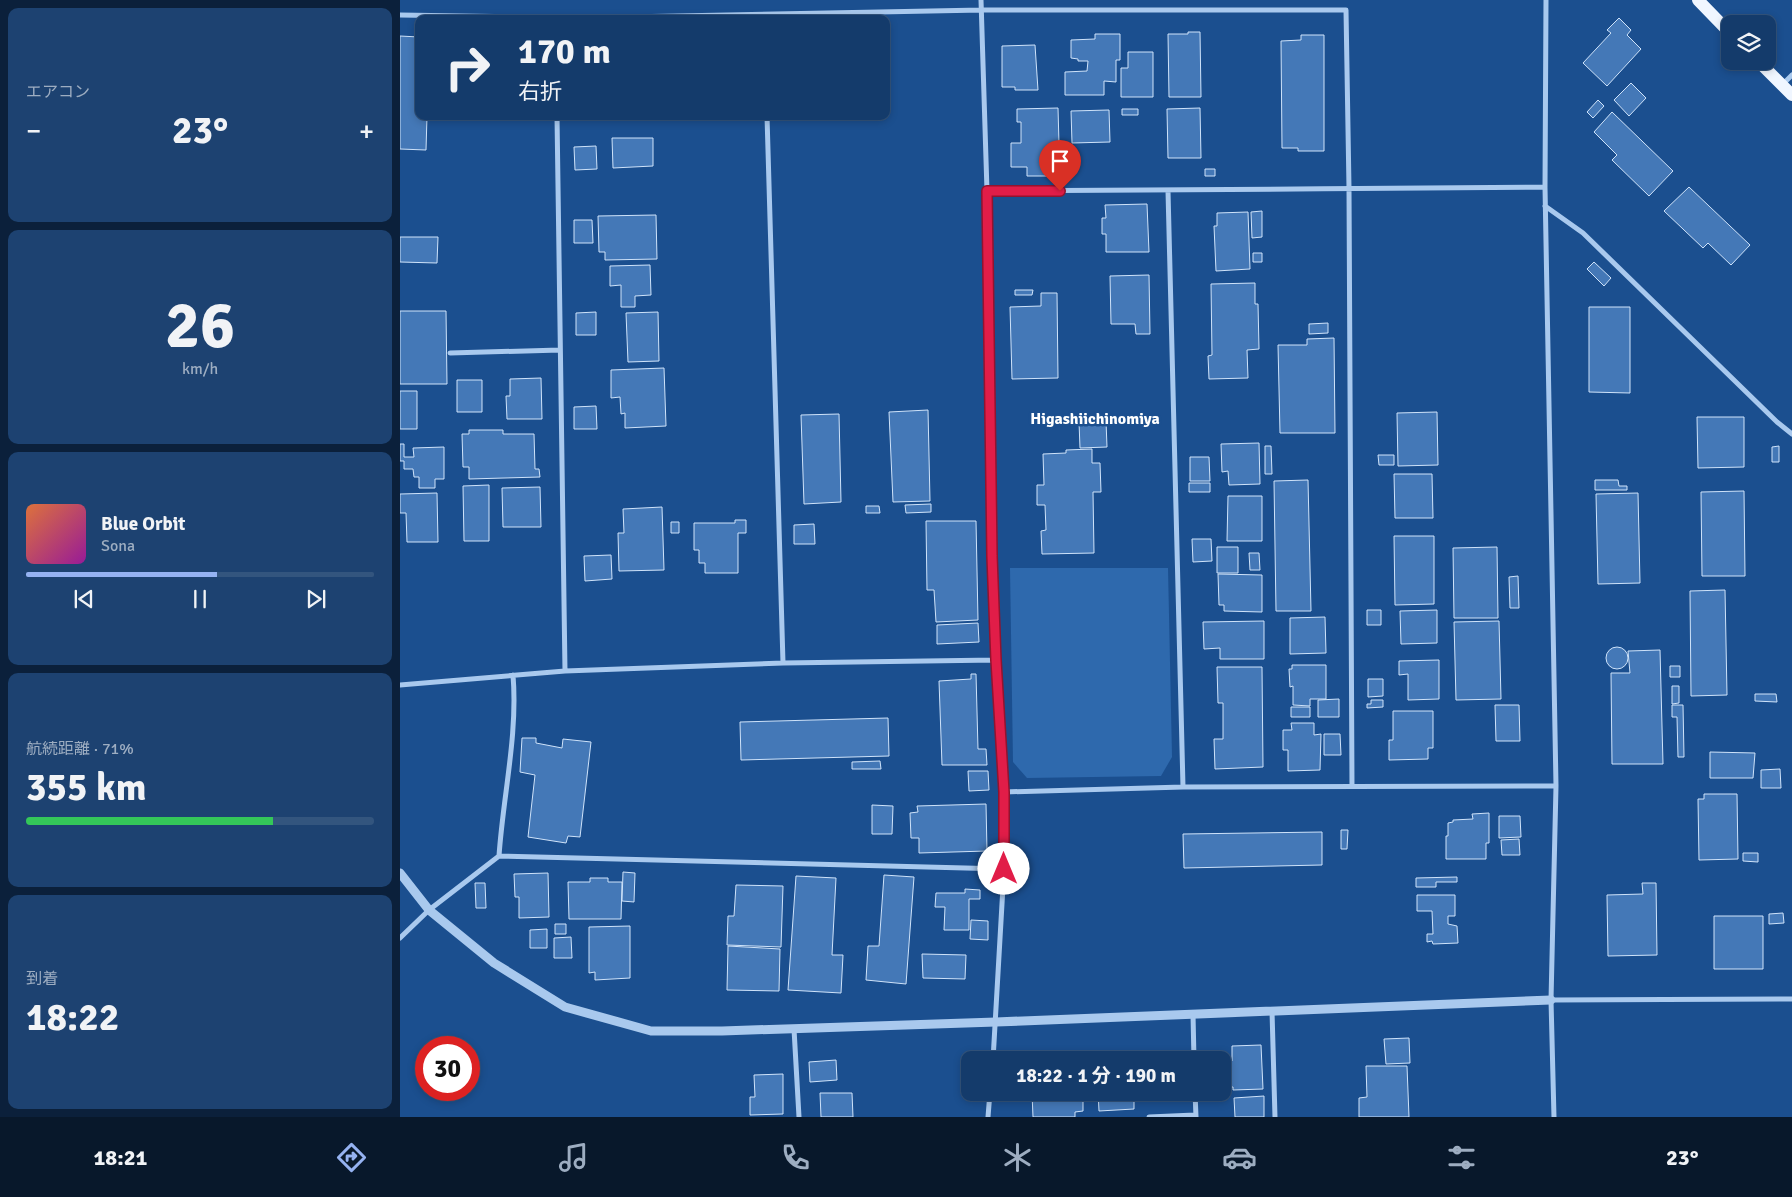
<!DOCTYPE html>
<html lang="ja">
<head>
<meta charset="utf-8">
<style>
  body { margin:0; font-family:Signika,"Noto Sans JP",sans-serif; background:#1d4271; color:#f1f3f6; height:100vh; display:flex; flex-direction:column; font-size:19px; white-space:nowrap }
  * { box-sizing:border-box; margin:0 }
  p { font-size:16px; color:#9dadc1 }
  .icon { flex:none; width:28px; height:28px; fill:none; stroke:currentColor; stroke-width:2; stroke-linecap:round; stroke-linejoin:round }
  .map { position:relative; flex:1; overflow:hidden }
  .drawer { display:flex; flex-direction:column; gap:8px; padding:8px; background:#0b203b; width:400px }
  .drawer>* { flex:none }
  .guide { position:absolute; left:15px; top:15px; width:475px; height:105px; border-radius:10px; box-shadow:0 2px 8px #0003,0 0 0 1px #33557e; background:#143b6b; color:#f1f3f6; overflow:hidden }
  .buttons { position:absolute; left:1321px; top:15px; display:grid; gap:10px }
  .buttons a { display:grid; place-items:center; width:55px; height:55px; border-radius:10px; background:#143b6b; box-shadow:0 2px 8px #0003,0 0 0 1px #33557e; font-size:25px }
  .speed { position:absolute; left:15px; top:1036px; display:flex; gap:10px; font-size:25px; font-weight:700; text-align:center }
  .speed>* { display:grid; place-content:center; width:65px; height:65px; border-radius:50%; background:#143b6b; box-shadow:0 2px 8px #0003,0 0 0 1px #33557e; line-height:1 }
  .speed .limit { border:8px solid #d22; background:#fff; color:#111 }
  .pin { position:absolute; display:grid; place-items:center; width:42px; height:42px; color:#fff; margin:-51px -21px; border-radius:50% 50% 50% 0; rotate:-45deg; box-shadow:0 0 5px #0007 }
  .pin .icon { rotate:45deg }
  .me { position:absolute; width:55px; margin:-28px; rotate:0deg; stroke-linejoin:round; filter:drop-shadow(0 0 4px #0008) }
  .turn { display:flex; align-items:center; gap:18px; height:105px; padding:0 20px; font-size:22px }
  .turn .icon { width:65px; height:65px; stroke-width:2.5 }
  .turn b { display:block; font-size:35px; line-height:42px }
  .big { font-size:38px; font-weight:700; line-height:1.1 }
  .drawer .tile { flex:1; display:flex; flex-direction:column; justify-content:center; gap:8px; min-width:0; padding:0 18px; border-radius:10px; background:#1d4271 }
  .drawer .dial { align-items:center; gap:0 }
  .dial b { font-size:65px; line-height:1 }
  .song { display:flex; align-items:center; gap:15px }
  .cover { width:60px; height:60px; border-radius:8px; background:linear-gradient(135deg,hsl(20 70% 55%),hsl(300 70% 35%)) }
  .played { height:5px; border-radius:2px; background:linear-gradient(90deg,#95b2f1 55%,#33557e 55%) }
  .keys { display:flex; justify-content:space-around; direction:ltr }
  .heat { display:flex; justify-content:space-between; align-items:center; font-size:28px; direction:ltr }
  .charge { height:8px; border-radius:4px; background:linear-gradient(90deg,#34c759 71%,#33557e 0) }
  .trip { position:absolute; left:561px; top:1051px; width:270px; height:50px; border-radius:10px; background:#143b6b; box-shadow:0 2px 8px #0003,0 0 0 1px #33557e; font-weight:700; line-height:50px; text-align:center }
  .tab-bar { display:flex; height:80px; justify-content:space-around; align-items:center; background:#08182b; color:#9dadc1 }
  .tab-bar .icon { width:35px; height:35px }
  .tab-bar .current { color:#95b2f1 }
  .tab-bar b { font-size:22px; color:#f1f3f6 }
  main { display:flex; flex:1; min-height:0 }
  .map>svg:first-child { display:block }
  .green { fill:#2e69ad }
  .building { fill:#4478b7; stroke:#cfe3fa }
  .lines { fill:none; stroke-linecap:round; stroke-linejoin:round }
  .minor { stroke:#a9c9ee; stroke-width:5 }
  .tertiary { stroke:#a9c9ee; stroke-width:9 }
  .primary { stroke:#f0f6ff; stroke-width:12 }
  .route-casing { stroke:#92132f; stroke-width:12 }
  .route { stroke:#e11d48; stroke-width:9 }
  .labels { text-anchor:middle; stroke-width:5; stroke-linejoin:round; paint-order:stroke }
  .quarter-label { font-size:16px; font-weight:bold; fill:#fff; stroke:#1b4f8f }
</style>
</head>
<body>
<main>
<section class="drawer">
<div class="tile"><p>エアコン</p>
<div class="heat"><a>−</a><b class="big">23°</b><a>+</a></div>
</div>
<div class="tile dial"><b>26</b><p>km/h</p></div>
<div class="tile">
<div class="song"><i class="cover"></i><div><b>Blue Orbit</b><p>Sona</p></div></div>
<div class="played"></div>
<div class="keys"><svg class="icon" aria-label="previous" viewBox="0 0 24 24"><path d="M18 5L8 12l10 7zM5 5v14"/></svg><svg class="icon" aria-label="pause" viewBox="0 0 24 24"><path d="M8 5v14M16 5v14"/></svg><svg class="icon" aria-label="next" viewBox="0 0 24 24"><path d="M6 5l10 7-10 7zM19 5v14"/></svg></div>
</div>
<div class="tile"><p>航続距離 · 71%</p><b class="big">355 km</b><div class="charge"></div></div>
<div class="tile"><p>到着</p><b class="big">18:22</b></div>
</section>
<div class="map">
<svg width="1392" height="1117" viewBox="0 0 1392 1117">
  <rect width="100%" height="100%" fill="#1b4f8f"/>
  <path class="green" d="M610,568h158l4,189 -11,19 -134,2 -14,-16z"/>
  <path class="building" d="M1219,18l12,12 -4,5 14,14 -34,37 -24,-23 28,-30 -4,-3z
    M788,32h12l1,65h-32l-1,-63h20z
    M695,34h25v26h-4v22l-12,-1v14h-39v-23l22,-1 1,-10h-10v-2l-7,-1v-18l24,-1z
    M901,35h23v116h-26v-3h-16l-1,-107 20,-1z
    M0,36l19,1v79h8l-1,34 -26,-1z
    M635,45l3,45h-23v-3h-13v-41z
    M728,52h25v45h-32v-29h7z
    M1231,83l15,15 -17,18 -15,-16z
    M1198,100l6,6 -11,12 -6,-6z
    M658,108l1,36 3,1v27h-8l-1,4h-26v-9h-16v-24h10v-21h-4v-13z
    M800,108l1,50h-33l-1,-49z
    M722,109h16v6h-16z
    M709,110l1,32 -38,1 -1,-32z
    M1212,112l61,59 -24,25 -37,-36 5,-5 -23,-23z
    M212,138h41v28l-40,2z
    M196,146l1,23 -22,1 -1,-23z
    M805,169h10v7h-10z
    M1289,187l61,58 -19,20 -23,-22 -5,5 -39,-37z
    M747,204l2,48h-43v-18h-4v-16h4l-1,-13z
    M862,211v26l-10,1 -1,-26z
    M848,212l2,57 -34,2 -2,-45h3v-13z
    M256,215l1,44 -52,1v-8h-6l-1,-36z
    M174,220h18l1,23h-19z
    M0,237h38l-1,26 -37,-1z
    M853,253h9v9h-9z
    M1194,262l17,16 -7,8 -17,-17z
    M250,265l1,30 -16,1v11h-14v-22l-11,1v-20z
    M749,275l1,59h-14l-1,-10h-24l-1,-48z
    M855,283v21h3l1,45 -12,1 1,28 -39,1 -1,-23 4,-1 -1,-71z
    M615,290h18l-1,5h-17z
    M641,293h16l1,85 -46,1 -2,-72 31,-1z
    M1189,307h41v86l-41,-1z
    M0,311h46l1,73h-47z
    M196,312v23h-20v-22z
    M258,312l1,49 -31,1 -2,-49z
    M928,323v10l-19,1v-10z
    M934,338l1,95h-55l-2,-88h29v-6z
    M264,368l2,58 -41,2v-15l-4,1 -1,-17 -9,1v-28z
    M141,378l1,41h-35l-1,-23h4v-17z
    M57,380h25v32h-25z
    M0,391h17v38h-17z
    M196,406l1,23h-23v-22z
    M528,410l2,91 -37,1 -4,-90z
    M1037,412l1,53 -40,1 -1,-53z
    M439,414l2,88 -37,2 -3,-89z
    M1297,417h47v50l-46,1z
    M706,421l1,26 -27,1 -1,-26z
    M69,430h34v4h31l1,35h4l1,8 -71,2v-12h-6l-1,-33h7z
    M859,443l1,41 -31,1 -1,-14 -6,1 -1,-28z
    M0,444h4v13h10l-1,-9 31,-1v32h-9v9h-16v-11h-5l-1,-8h-9v-8h-4z
    M865,446h6l1,28h-7z
    M1379,446v16h-7v-15z
    M692,449v14h8l1,29h-8l1,61 -52,1 -1,-23 5,-1 -1,-25h-8v-20h7l-1,-31 23,-1v-3z
    M978,455h16v10h-15z
    M790,457h19l1,24h-20z
    M994,474h38l1,44h-38z
    M908,480l3,131h-35l-2,-130z
    M1195,480h23l1,6h8v4h-32z
    M789,483h21v9h-21z
    M89,485v56h-25l-1,-55z
    M140,487l1,40h-38l-1,-39z
    M1344,491l1,85h-43l-1,-84z
    M37,493l1,49h-31l-1,-29h-6v-19z
    M1238,493l2,90 -42,1 -2,-90z
    M828,496h34v45h-35z
    M531,504v8l-25,1 -1,-8z
    M466,506h13l1,7h-14z
    M262,507l2,63 -45,1 -1,-38h6l-1,-24z
    M335,520h11v13h-8v40h-33v-10h-6v-13h-5v-27h41z
    M526,521h50l2,99 -42,2 -2,-32h-7z
    M271,522h8v11h-8z
    M414,524l1,20h-21v-19z
    M994,536h40v68l-39,1z
    M792,539h19l1,22 -19,1z
    M817,547h21v26h-21z
    M1097,547l1,71h-44l-1,-70z
    M849,553h10l1,17h-10z
    M211,555l1,24 -27,2 -1,-25z
    M818,574l44,1v37l-38,-1v-6h-5z
    M1118,576l1,32h-9l-1,-31z
    M1325,590l2,105 -36,1 -1,-105z
    M967,610h14v15h-14z
    M1037,610v33l-36,1 -1,-33z
    M925,617l1,36 -36,1v-36z
    M864,621v38h-44v-11l-16,1 -1,-27z
    M1099,621l2,78 -45,1 -2,-78z
    M578,623l1,19 -42,2v-19z
    M1206 658a11 11 0 1 1 22 0a11 11 0 1 1-22 0Z
    M1260,650l3,114h-51l-1,-91h19l-2,-22z
    M1039,660v39l-31,1v-26l-9,1v-14z
    M892,665h34v34h-16v7l-17,-1v-19l-3,1 -1,-18h3z
    M1270,666h10v11h-10z
    M817,667h45l1,100 -48,2 -1,-30h9v-36h-5z
    M571,674h5l2,75h8l1,16h-45l-3,-84 32,-2z
    M968,679h15v17l-15,1z
    M1272,686h7v17l-7,1z
    M1355,694h21l1,8 -22,-1z
    M939,699v18h-21v-17z
    M971,700h12v7l-16,1v-4h4z
    M1095,705h24l1,36h-24z
    M1272,705h11l1,52h-6l-1,-40h-5z
    M891,707h19v10h-19z
    M993,711h40v37h-5v11l-39,1v-20h4z
    M488,718l1,38 -148,4 -1,-38z
    M891,723h23v12l7,-1 -1,36 -32,1v-21h-5v-20h9z
    M924,734h16l1,21h-17z
    M122,738h14v5l26,5 1,-9 28,3 -11,95 -12,-1 -2,7 -38,-6 7,-62 -15,-3z
    M1310,752l45,1 -2,25h-43z
    M480,761l1,8h-29v-7z
    M1380,769l1,19h-20v-18z
    M568,771h20l1,19 -20,1z
    M1304,794h33l1,65 -39,1 -1,-61h6z
    M586,804l1,47 -68,2v-15h-8l-1,-25 8,-1 -1,-6z
    M472,805l21,1 -1,28h-20z
    M1089,813v30h-3v16h-40v-23h2v-13l5,-1v-2l20,-1 -1,-5z
    M1099,816h21l1,21 -22,1z
    M941,830h7l-1,19h-6z
    M922,832v33l-138,3 -1,-34z
    M1119,839l1,16h-18l-1,-15z
    M1343,853h15v9l-15,-1z
    M223,872l12,1 -1,29 -12,-1z
    M148,873l1,44 -30,1v-21h-4l-1,-23z
    M484,875l30,2 -8,107 -40,-4 2,-34h11z
    M396,876l40,2 -4,77h11l-2,38 -53,-3z
    M1057,877v5h-21v5h-20v-9z
    M190,878h18v4h14l-1,37h-52l-1,-37h22z
    M75,883h10l1,25h-10z
    M1242,883h14l1,72 -49,1 -1,-61 36,-1z
    M336,885l47,1 -2,61 -54,-2 1,-29h6z
    M565,889l15,1v9h-11v31h-25l1,-23h-10l1,-14h29z
    M1017,895h38v21h-7v8l9,2 1,17 -25,1 -1,-3 -5,1v-8h6l-1,-23h-15z
    M1383,913l1,10 -15,1v-10z
    M1314,916h49v53h-49z
    M571,920l17,1v19l-18,-1z
    M155,924h11v10h-11z
    M230,926v52l-35,2v-8l-6,1v-46z
    M147,929v19h-17v-18z
    M171,937l1,21h-18v-20z
    M328,946l52,3 -1,42 -52,-1z
    M522,954l44,1 -1,24 -42,-1z
    M1009,1038l1,25 -24,1 -2,-25z
    M861,1045l2,44 -30,1v-3h-5l-1,-25 5,-1v-15z
    M683,1051h12v9h-12z
    M780,1054v6h-39v-5z
    M436,1060l1,20 -27,2 -1,-20z
    M966,1066h41l2,51h-50v-19l8,-1z
    M383,1074v40l-33,1v-18h5l-1,-22z
    M683,1092v19l-8,1v5h-42l-1,-24z
    M698,1092h36v17l-35,2z
    M737,1092h43v7l-43,1z
    M420,1093h32l1,24h-32z
    M864,1096v21h-29l-1,-19z"/>
  <g class="lines">
    <path class="minor" d="M581,0l6,191 5,365 4,104 8,132v77l-11,191
      M1146,0l-1,187 11,599 -5,214 3,117
      M0,15l177,3 405,-8h364l3,178 3,598
      M1382,85l10,-10
      M157,116l8,555 218,-8 213,-3
      M367,116l16,547
      M587,191c186,0 372,-3 558,-4
      M768,191l15,596
      M1145,206l38,27 194,189 15,12
      M50,353l110,-3
      M0,685l165,-14
      M604,792l179,-5 373,-1
      M99,856c4,-60 19,-121 14,-181
      M0,938l29,-28 70,-54 505,13
      M1151,1000l241,-1
      M872,1011l3,106
      M793,1014l1,46
      M394,1029l5,88
      M795,1092l1,25
      M588,1117l2,-25
      M749,1117l46,-2"/>
    <path class="tertiary" d="M0,873l29,37 65,53 71,44 86,24h71l274,-9 555,-22"/>
    <path class="primary" d="M1298,0l32,33
      M1358,61l34,34"/>
  </g>
  <g class="lines">
    <defs>
      <path id="route" d="M604,869v-77l-8,-132 -4,-104 -5,-365h73"/>
    </defs>
    <use href="#route" class="route-casing"/>
    <use href="#route" class="route"/>
  </g>
  <g class="labels">
    <g class="quarter-label">
      <text x="695" y="424">Higashiichinomiya</text>
    </g>
  </g>
</svg>
<div class="buttons">
<a><svg class="icon" aria-label="layers" viewBox="0 0 24 24"><path d="M12 4l9 5-9 5-9-5zM3 14l9 5 9-5"/></svg></a>
</div>
<div class="speed"><div class="limit">30</div></div>
<div class="pin" style="left:660px;top:191px;background:#d93025"><svg class="icon" aria-label="arrive" viewBox="0 0 24 24"><path d="M6 21V4h12l-3 4 3 4H6"/></svg></div>
<svg class="me" style="left:604px;top:869px" viewBox="-20 -20 40 40"><circle r="19" fill="#fff"/><path d="M0-13L10 11 0 6-10 11z" fill="#e11d48"/></svg>
<div class="trip">18:22 · 1 分 · 190 m</div>
<div class="guide">
<div class="turn"><svg class="icon" aria-label="right" viewBox="0 0 24 24"><path d="M7 20v-9h11M14 6l5 5-5 5"/></svg><div><b>170 m</b>右折</div></div>
</div>
</div>
</main>
<nav class="tab-bar">
<b>18:21</b>
<svg class="icon current" aria-label="directions" viewBox="0 0 24 24"><path d="M12 3l9 9-9 9-9-9zM9 14v-3h6M13 9l2 2-2 2"/></svg>
<svg class="icon" aria-label="music" viewBox="0 0 24 24"><path d="M9 18V5l10-2v13"/><circle cx="6" cy="18" r="3"/><circle cx="16" cy="16" r="3"/></svg>
<svg class="icon" aria-label="phone" viewBox="0 0 24 24"><path d="M5 4h4l2 5-3 2q2 4 5 5l2-3 5 2v4C11 20 4 13 5 4z"/></svg>
<svg class="icon" aria-label="climate" viewBox="0 0 24 24"><path d="M12 3v18M4 7l16 10M4 17L20 7"/></svg>
<svg class="icon" aria-label="car" viewBox="0 0 24 24"><path d="M5 17H2v-5l4-1 3-4h7l3 4 3 1v5h-3M9 17h6M6 11h13"/><circle cx="7" cy="17" r="2"/><circle cx="17" cy="17" r="2"/></svg>
<svg class="icon" aria-label="filters" viewBox="0 0 24 24"><path d="M4 7h16M4 17h16"/><circle cx="9" cy="7" r="2"/><circle cx="15" cy="17" r="2"/></svg>
<b>23°</b>
</nav>
</body>
</html>
